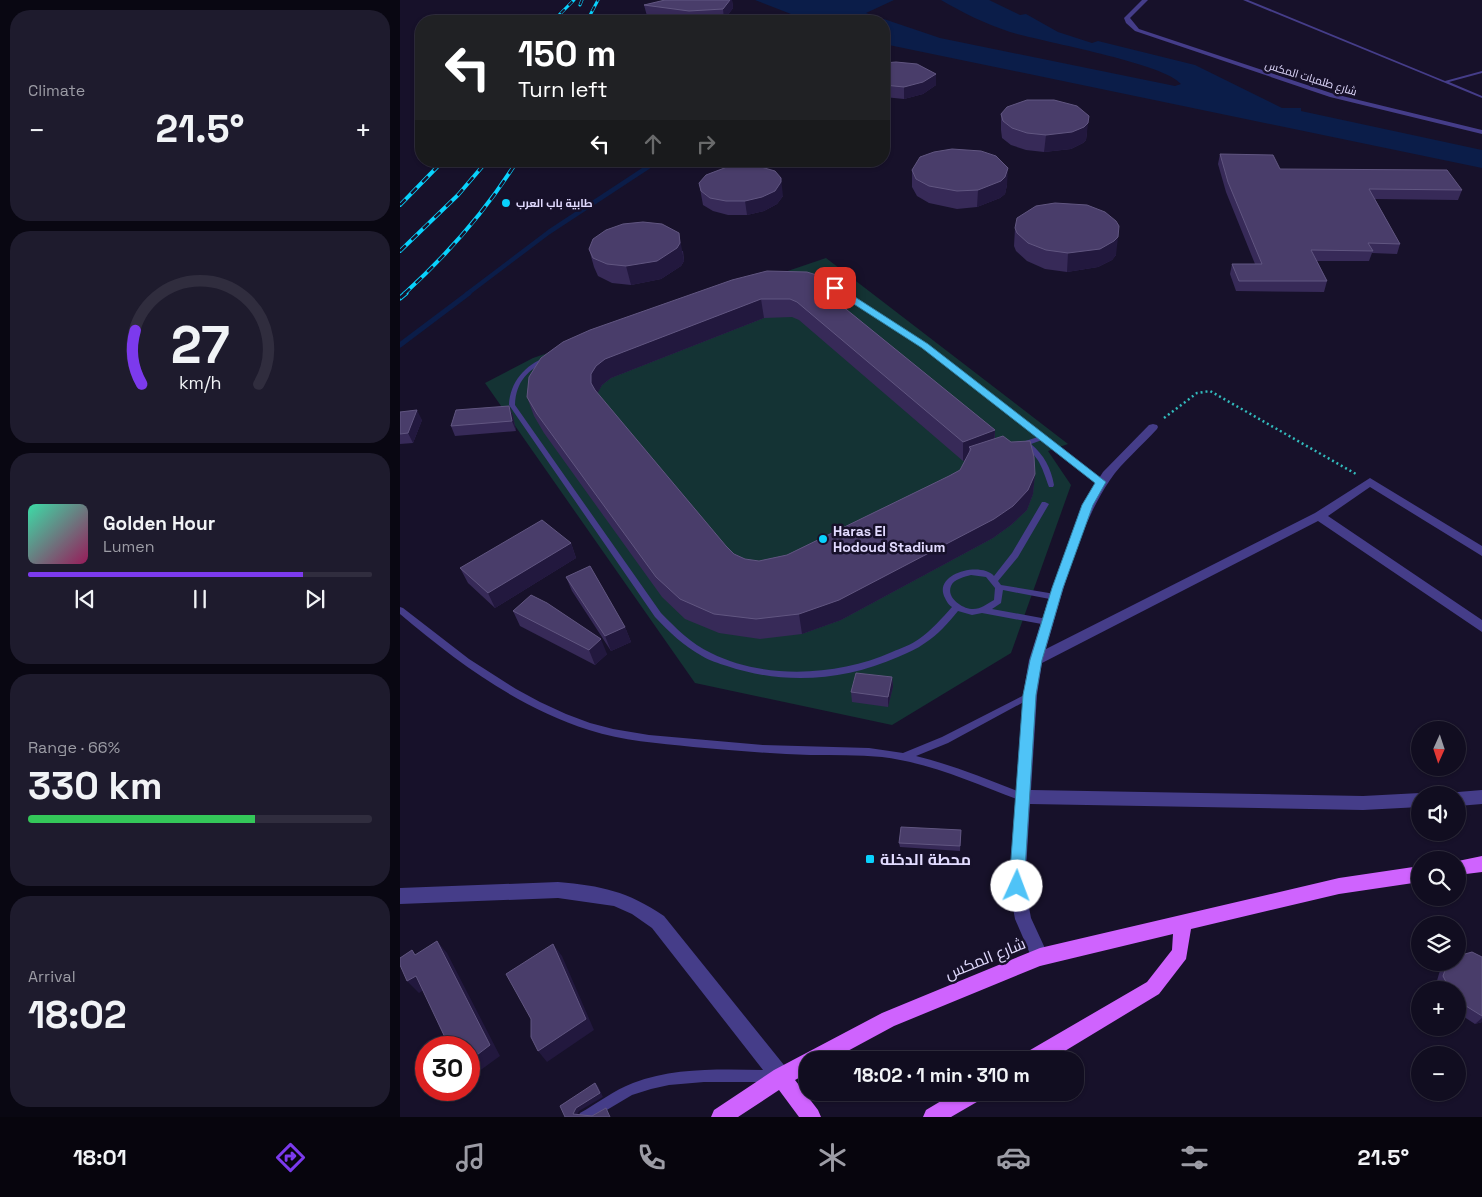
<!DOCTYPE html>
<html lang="en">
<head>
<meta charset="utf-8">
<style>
  body { margin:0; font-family:"Space Grotesk",Cairo,sans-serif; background:#1e1b2d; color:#f1f3f6; height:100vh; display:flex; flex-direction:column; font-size:19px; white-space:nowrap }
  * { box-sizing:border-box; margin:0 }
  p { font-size:16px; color:#9c9ca5 }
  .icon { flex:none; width:28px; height:28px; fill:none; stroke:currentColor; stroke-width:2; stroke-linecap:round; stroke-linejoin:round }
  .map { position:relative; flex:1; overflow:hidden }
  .details { display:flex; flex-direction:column; gap:10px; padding:10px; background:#090712; width:400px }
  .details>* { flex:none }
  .top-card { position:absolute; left:15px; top:15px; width:475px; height:152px; border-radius:20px; box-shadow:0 1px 4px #0004,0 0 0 1px #302d3e; background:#202124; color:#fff; overflow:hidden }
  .needle { width:32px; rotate:183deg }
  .buttons { position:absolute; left:1011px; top:721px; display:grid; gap:10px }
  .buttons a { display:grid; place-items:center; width:55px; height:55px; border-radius:50%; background:#110d20; box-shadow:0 1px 4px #0004,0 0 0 1px #302d3e; font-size:25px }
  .speed { position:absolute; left:15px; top:1036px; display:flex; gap:10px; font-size:25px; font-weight:700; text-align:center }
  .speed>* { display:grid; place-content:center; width:65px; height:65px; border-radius:50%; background:#110d20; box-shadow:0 1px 4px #0004,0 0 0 1px #302d3e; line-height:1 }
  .speed .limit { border:8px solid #d22; background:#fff; color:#111 }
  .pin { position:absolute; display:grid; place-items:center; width:42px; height:42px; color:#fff; margin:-21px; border-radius:10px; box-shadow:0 2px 8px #0006 }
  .me { position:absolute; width:55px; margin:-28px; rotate:2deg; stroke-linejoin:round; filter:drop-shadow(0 0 4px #0008) }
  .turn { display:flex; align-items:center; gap:18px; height:105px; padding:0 20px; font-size:22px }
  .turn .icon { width:65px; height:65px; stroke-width:2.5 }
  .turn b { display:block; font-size:35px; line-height:42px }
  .lanes { display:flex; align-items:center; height:48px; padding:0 20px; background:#0003; justify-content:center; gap:25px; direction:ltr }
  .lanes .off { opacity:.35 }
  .big { font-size:38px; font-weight:700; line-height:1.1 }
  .details .widget { flex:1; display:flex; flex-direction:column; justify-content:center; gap:8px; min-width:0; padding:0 18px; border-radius:20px; background:#1e1b2d }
  .details .dial { align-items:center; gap:0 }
  .dial svg { height:130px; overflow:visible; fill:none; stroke:#302d3e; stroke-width:7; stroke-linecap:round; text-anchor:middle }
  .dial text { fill:#f1f3f6; stroke:none }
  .song { display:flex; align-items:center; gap:15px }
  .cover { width:60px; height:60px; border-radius:8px; background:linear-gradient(135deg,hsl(160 70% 55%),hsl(330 70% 35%)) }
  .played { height:5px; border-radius:2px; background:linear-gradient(90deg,#7c3aed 80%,#302d3e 80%) }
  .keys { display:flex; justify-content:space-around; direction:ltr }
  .heat { display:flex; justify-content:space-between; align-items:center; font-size:28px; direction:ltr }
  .charge { height:8px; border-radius:4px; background:linear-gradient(90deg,#34c759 66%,#302d3e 0) }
  .trip { position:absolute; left:399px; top:1051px; width:285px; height:50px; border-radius:20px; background:#110d20; box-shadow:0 1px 4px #0004,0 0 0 1px #302d3e; font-weight:700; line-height:50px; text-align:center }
  .menu { display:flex; height:80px; justify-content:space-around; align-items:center; background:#07050d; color:#9c9ca5 }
  .menu .icon { width:35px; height:35px }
  .menu .on { color:#7c3aed }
  .menu b { font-size:22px; color:#f1f3f6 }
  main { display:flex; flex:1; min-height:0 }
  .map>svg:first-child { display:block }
  .green { fill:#143334 }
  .water { fill:#0b1d49 }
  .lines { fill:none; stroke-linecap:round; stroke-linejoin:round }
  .stream-far1 { stroke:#0b1d49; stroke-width:4.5 }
  .stream { stroke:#0b1d49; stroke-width:5 }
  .path { stroke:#32babc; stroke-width:2.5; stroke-dasharray:2 3; stroke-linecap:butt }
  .service { fill:#453d89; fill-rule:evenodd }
  .minor { fill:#453d89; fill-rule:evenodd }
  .primary { fill:#cf63fe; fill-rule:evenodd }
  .rail-far2-casing { stroke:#09d2fd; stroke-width:3 }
  .rail-far1-casing { stroke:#09d2fd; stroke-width:4 }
  .rail-casing { stroke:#09d2fd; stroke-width:5 }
  .rail-far2 { stroke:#17112a; stroke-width:2; stroke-dasharray:5.5; stroke-linecap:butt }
  .rail-far1 { stroke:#17112a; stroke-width:2.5; stroke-dasharray:8; stroke-linecap:butt }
  .rail { stroke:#17112a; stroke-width:3; stroke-dasharray:9; stroke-linecap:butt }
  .wall { fill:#372a58; fill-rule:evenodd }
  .shaded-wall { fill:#22183e }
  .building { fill:#493d6a; stroke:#615681 }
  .route { fill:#4fc3f7; stroke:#337fa1 }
  .poi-dot { fill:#09d2fd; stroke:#17112a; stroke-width:2 }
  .labels { text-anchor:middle; stroke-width:5; stroke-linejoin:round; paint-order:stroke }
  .far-street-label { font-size:11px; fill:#e2dbff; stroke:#17112a }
  .far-poi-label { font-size:11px; font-weight:bold; fill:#e2dbff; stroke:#17112a; text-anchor:start }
  .poi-label { font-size:14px; font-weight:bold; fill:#e2dbff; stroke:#17112a; text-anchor:start }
  .near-poi-label { font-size:16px; font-weight:bold; fill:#e2dbff; stroke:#17112a; text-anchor:start }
  .near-street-label { font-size:16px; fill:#e2dbff; stroke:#17112a }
</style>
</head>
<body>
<main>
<section class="details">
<div class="widget"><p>Climate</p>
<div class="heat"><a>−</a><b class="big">21.5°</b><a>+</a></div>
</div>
<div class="widget dial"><svg viewBox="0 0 100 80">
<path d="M14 69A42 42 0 1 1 86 69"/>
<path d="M14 69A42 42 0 0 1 10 36" stroke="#7c3aed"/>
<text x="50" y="56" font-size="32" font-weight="700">27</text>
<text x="50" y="72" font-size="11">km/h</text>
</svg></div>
<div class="widget">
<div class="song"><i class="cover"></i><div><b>Golden Hour</b><p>Lumen</p></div></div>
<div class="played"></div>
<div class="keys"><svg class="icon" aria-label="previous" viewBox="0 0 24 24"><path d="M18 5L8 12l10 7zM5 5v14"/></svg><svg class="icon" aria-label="pause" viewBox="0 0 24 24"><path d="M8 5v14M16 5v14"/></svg><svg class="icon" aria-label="next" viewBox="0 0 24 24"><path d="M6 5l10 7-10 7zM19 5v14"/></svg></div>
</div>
<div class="widget"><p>Range · 66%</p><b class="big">330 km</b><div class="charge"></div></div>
<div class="widget"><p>Arrival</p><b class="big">18:02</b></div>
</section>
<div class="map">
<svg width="1082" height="1117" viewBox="0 0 1082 1117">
  <rect width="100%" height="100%" fill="#17112a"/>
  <path class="green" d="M426,258l242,186 -20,7 23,34 -60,168 -119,72 -197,-42 -210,-300 48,-25z"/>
  <path class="water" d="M355,0h139l-28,13 74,25 235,48 6,-2c-17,-21 -138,-42 -171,-52 -24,-8 -47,-19 -69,-32h48l31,15 6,-1 32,18 34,11 6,-2 97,24 87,43h19v3l181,39v18l-598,-124v-23h-75z"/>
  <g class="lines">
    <path class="stream-far1" d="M67,294l82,-62 108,-71"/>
    <path class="stream" d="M0,345l69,-52"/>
    <path class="path" d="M764,418l33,-25 13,-2 146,83"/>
    <path class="service" d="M843,0h5l197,81 37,-10v2l-33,9 33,14v2z
      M414,281l23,6 90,58 176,135 1,2 -1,2h-4l-57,-44 -11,4c13,11 20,24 23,41l-1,2h-4c-7,-19 -8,-27 -24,-41l-4,1 -3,-2 1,-2 19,-6 -115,-90 -90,-58 -21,-5v-2z
      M146,357l2,1v2c-20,10 -32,21 -33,45l146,208c15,15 30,31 50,40 54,27 127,23 181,-1 9,-4 19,-7 27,-13 13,-9 23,-21 33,-32 -4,-3 -5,-5 -7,-9 -13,-24 35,-37 49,-22l18,-23 30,-51h3l4,2 -31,53 -20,24 3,4 54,9 3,1 1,2 -1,2 -3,1 -52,-10 -2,13 -9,6 55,10 3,1 1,2 -1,2 -3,1 -65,-12 -10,2 -14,-4c-10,12 -20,24 -33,32 -8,6 -18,10 -27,14 -54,24 -115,28 -171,9 -9,-3 -17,-5 -25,-10 -18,-10 -33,-24 -47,-39l-146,-212c1,-23 16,-40 37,-48zM571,575l15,2 9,11 -1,12c-7,4 -13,9 -21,9 -10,0 -27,-11 -22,-23 3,-7 13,-9 20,-11z
      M0,607l3,1 66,51 47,30 24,13 26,12 24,9 23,6 36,6 114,10 106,3 34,5 39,-16 88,-45 3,1 1,2 -1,2 -85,46 -32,13c37,9 73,24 109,38l2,3 -2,3 -3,1c-46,-17 -91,-38 -140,-44 -24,-2 -48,-2 -72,-2 -39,-1 -78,-5 -117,-8 -35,-4 -70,-6 -104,-17 -72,-23 -132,-68 -189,-116z
      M374,1070l4,2 2,4 -2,4 -4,2h-70l-35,3 -18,4 -19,6 -37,22h-17l2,-4c18,-10 34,-23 53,-30 45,-17 95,-13 141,-13z"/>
    <path class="minor" d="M742,0h6l-18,18 9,11 195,65 148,36v4l-152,-37 -195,-66 -9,-8 -2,-5z
      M753,424l4,1 1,2 -1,2c-15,17 -35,33 -47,51 -32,47 -48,115 -64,169l269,-136 55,-35 112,68v10l-112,-69 -42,29 154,104v12l-164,-111 -276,142 -5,32 -6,95 332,6 57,-3 5,2h-5v12l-57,3 -333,-6 -5,82 6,32 18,39 -3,6 -6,3 -6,-3 -19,-44 -6,-33 14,-191 6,-35 23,-72 30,-83 21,-33 46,-47z
      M1082,790v14l-24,2v-11h-6l6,-3z
      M158,882c44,4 69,9 106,34l124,154 2,7 -2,7 -7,2 -7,-2 -122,-156 -20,-14 -18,-8 -56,-8 -158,6v-16z"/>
    <path class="primary" d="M1082,856v16l-24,3v-14z
      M1020,866v16l-81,12 -148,35 -5,30 -27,35 -109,66h-27l2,-7 122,-71 25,-32 1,-16 -133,32 -146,60 -63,34h-23v13l-13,7 23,30 3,7h-22l-20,-27 -41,27h-27l3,-7 60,-40 108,-57 158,-65 299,-70z
      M556,1092h28l-2,7 -31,18h-28l3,-7z"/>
    <defs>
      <path id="rail-far2" d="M180,5l2,-5
        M153,21l21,-21
        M187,21l11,-21"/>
      <path id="rail-far1" d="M0,205l43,-44
        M0,251l58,-56 29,-34
        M4,294c44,-40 82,-83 113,-133"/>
      <path id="rail" d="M0,298l6,-5"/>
    </defs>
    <use href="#rail-far2" class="rail-far2-casing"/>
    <use href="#rail-far1" class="rail-far1-casing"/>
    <use href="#rail" class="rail-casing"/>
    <use href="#rail-far2" class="rail-far2"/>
    <use href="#rail-far1" class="rail-far1"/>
    <use href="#rail" class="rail"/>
  </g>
  <path class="wall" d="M265,0h67l1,8 -9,12 -35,1 -42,-5 -3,-11z
    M484,63l52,11v11l-13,9 -19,5 -20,-2z
    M601,114l86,18 -1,8 -3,3 -12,6 -27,3 -18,-2 -15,-5 -9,-7 -1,-8z
    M820,154l60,15 182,21 -4,10 -83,-1 25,45 -3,10 -25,-1 -3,8h-52l10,20 -3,11 -88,-1 -6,-17 2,-10h23l-29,-72 -8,-28z
    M512,170l95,15 -2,9 -5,4 -23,9 -20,2 -28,-6 -12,-7 -5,-9z
    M299,183l84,13 -6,8 -13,7 -17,4h-19l-15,-4 -10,-6z
    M615,228l101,27 -4,5 -14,7 -31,5 -22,-3 -18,-8 -11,-10 -2,-5z
    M189,249l94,2 1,10 -3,5 -20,13 -30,6 -19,-2 -14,-7 -4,-9z
    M423,277l2,15 170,138v9l40,35 -2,20 -6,16 -16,15 -18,13 -152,82 -39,14 -42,5 -41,-6 -34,-14 -23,-22 -118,-164 -10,-17 -7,-19 2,-20zM392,317l7,3 164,141h2l-5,9 -11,6 -162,79 -28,6 -14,-2 -11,-5 -8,-8 -129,-153 5,-8 9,-7 153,-60z
    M109,406l4,10 3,15 -61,5 -4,-10z
    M0,412l22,8 -9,23 -13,1z
    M171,543l5,15 -81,50 -27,-25 -8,-15z
    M166,577l59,50 6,15 -20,9 -39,-60z
    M113,611l94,43 -12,11 -75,-39z
    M492,677l1,10 -5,20 -36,-5 -1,-10z
    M561,830l-1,21 -60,-4 -1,-4z
    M1082,957v65l-7,2 -17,-11v-23h-19l-3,-6 5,-17 4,-5h13z"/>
  <path class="shaded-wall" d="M330,0h2l1,8 -9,12 -1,-11z
    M536,74v11l-13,9 -19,5v-12z
    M689,116l-3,24 -3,3 -12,6 -27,3 2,-17z
    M608,168l-1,17 -2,9 -5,4 -23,9 1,-17z
    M381,178l2,18 -6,8 -13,7 -17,4 -2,-14z
    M279,233l5,28 -3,5 -20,13 -30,6 -5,-19z
    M718,237l-2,18 -4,5 -14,7 -31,5 1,-19z
    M423,277l2,19 -10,-12z
    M361,299l3,19 -153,60 -9,7 -5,9 -6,-11v-9l5,-8 9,-7z
    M109,406l4,10 3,15 -4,-10z
    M17,410l5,10 -9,23 -5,-10z
    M595,430l-1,19 -25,-2v12l-6,2v-19z
    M635,474l-2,20 -6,16 -16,15 -18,13 -152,82 -39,14 -3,-20z
    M171,543l5,15 -81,50 -7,-15z
    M225,627l6,15 -20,9 -6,-15z
    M201,639l6,15 -12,11 -6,-15z
    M492,677l1,10 -5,20v-10z
    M37,941l10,12 53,103 -29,21 -2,-1v-15z
    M153,944l9,12 32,74 -47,32 -9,-11z
    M16,976l11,12 -8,5 -12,-12z
    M1082,1018v4l-7,2z
    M195,1083l3,3 5,11 -24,14 -3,6 -3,-3 3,-6z"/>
  <path class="building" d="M265,0h65l-7,9 -34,2 -45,-6z
    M496,62l21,2 19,10 -13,8 -19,5 -20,-2v-22z
    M627,100h27l23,6 12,10 -1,7 -4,4 -12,5 -26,3 -19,-2 -15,-5 -9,-7 -2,-7 6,-7z
    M552,149l29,2 15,5 12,12 -3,9 -4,4 -23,9 -21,1 -28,-5 -13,-7 -4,-9 8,-13 14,-5z
    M820,154l53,1 7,14 167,1 15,20 -93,-1 31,55 -32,-1 5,8 -62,-1 16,31h-88l-7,-17h30l-34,-82z
    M354,165l21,6 6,7v4l-6,9 -13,6 -17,4h-19l-16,-3 -9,-7 -2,-8 7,-8 21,-8z
    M655,203l32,2 18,7 11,9 3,5 -1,11 -4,4 -14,8 -32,4 -22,-3 -18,-7 -11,-10 -2,-5 2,-10 19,-12z
    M243,222l19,2 17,9 1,10 -3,5 -20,13 -31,5 -19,-2 -14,-6 -4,-9 4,-10 13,-9 17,-6z
    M367,271l40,1 16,5 -8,7 180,146 -32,12 -166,-140 -7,-3h-29l-156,60 -9,7 -5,8v9l4,7 131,156 8,8 11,5 14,2 28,-6 162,-79 11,-6 11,-21 -2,-2 34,-11 8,6 19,-1 4,16 1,17 -7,16 -15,16 -19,13 -155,81 -40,14 -43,5 -42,-5 -34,-15 -24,-22 -119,-163 -10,-17 2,-20 12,-19 22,-16 27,-12 142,-50z
    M109,406l3,15 -61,5 5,-16z
    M17,410l-9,23 -8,1v-22z
    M142,520l29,23 -83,50 -28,-25z
    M190,566l35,61 -20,9 -39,-59z
    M131,595l16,8 54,36 -12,11 -76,-39z
    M456,673l36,4 -4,20 -37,-5z
    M501,827l60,3 -1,16 -61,-3z
    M37,941l53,104 -21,16v-13h-19l-34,-72 -9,5 -7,-16v-7l12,-8 3,5z
    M153,944l33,75 -48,32 -7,-14v-18l-25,-45z
    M1072,952l10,5v59l-24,-15v-11h-8l-7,-14 5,-14h10v-6z
    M195,1083l5,10 -24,15 -3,6 19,2 14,-8 4,9h-45l-5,-11z"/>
  <path class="route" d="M432,286h6l90,58 178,138 -13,23 -30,83 -21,72 -6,35 -12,191 -2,5 -5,2 -6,-2 -2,-5 14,-191 7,-35 22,-72 30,-83 13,-22 -173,-135 -90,-58z"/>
  <g class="poi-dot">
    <circle cx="106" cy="203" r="5"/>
    <circle cx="423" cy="539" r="5"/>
    <rect x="465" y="854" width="10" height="10" rx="2.5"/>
  </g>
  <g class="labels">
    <g class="far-street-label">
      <text transform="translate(911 78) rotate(17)" y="4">شارع طلمبات المكس</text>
    </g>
    <g class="far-poi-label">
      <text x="116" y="207">طابية باب العرب</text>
    </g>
    <g class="poi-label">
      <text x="433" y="536">Haras El<tspan x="433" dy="16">Hodoud Stadium</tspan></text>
    </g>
    <g class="near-poi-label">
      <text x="480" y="865">محطة الدخلة</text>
    </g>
    <g class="near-street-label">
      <text transform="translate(585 958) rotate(-22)" y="6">شارع المكس</text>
    </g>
  </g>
</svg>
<div class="buttons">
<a><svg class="needle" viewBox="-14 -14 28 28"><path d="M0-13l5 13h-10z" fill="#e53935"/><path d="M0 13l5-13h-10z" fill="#9c9ca5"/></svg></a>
<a><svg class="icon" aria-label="sound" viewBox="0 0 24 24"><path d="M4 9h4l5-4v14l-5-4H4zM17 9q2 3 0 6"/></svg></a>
<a><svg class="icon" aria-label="search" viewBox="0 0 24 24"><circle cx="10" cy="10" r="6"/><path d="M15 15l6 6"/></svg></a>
<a><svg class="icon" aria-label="layers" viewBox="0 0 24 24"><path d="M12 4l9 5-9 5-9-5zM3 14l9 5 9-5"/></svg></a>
<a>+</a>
<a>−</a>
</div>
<div class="speed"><div class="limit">30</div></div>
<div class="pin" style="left:435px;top:288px;background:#d93025"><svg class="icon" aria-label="arrive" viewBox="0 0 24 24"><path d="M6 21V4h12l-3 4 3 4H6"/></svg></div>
<svg class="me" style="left:617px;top:886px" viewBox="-20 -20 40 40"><circle r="19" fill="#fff"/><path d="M0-13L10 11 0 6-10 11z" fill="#4fc3f7"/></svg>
<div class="trip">18:02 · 1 min · 310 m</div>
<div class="top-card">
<div class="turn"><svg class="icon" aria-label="left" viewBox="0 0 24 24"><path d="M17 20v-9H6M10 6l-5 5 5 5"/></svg><div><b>150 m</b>Turn left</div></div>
<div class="lanes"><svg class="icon" aria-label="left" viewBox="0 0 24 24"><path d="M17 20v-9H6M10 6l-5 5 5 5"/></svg><svg class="icon off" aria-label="ahead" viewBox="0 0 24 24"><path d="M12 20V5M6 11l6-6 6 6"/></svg><svg class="icon off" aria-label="right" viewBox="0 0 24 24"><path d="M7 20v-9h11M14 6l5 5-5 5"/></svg></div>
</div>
</div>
</main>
<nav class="menu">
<b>18:01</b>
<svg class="icon on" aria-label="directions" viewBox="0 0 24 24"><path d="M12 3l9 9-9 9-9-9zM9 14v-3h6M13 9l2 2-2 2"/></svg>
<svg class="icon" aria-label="music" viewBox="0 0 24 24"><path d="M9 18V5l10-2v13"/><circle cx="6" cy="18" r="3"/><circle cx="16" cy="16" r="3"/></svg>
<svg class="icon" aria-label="phone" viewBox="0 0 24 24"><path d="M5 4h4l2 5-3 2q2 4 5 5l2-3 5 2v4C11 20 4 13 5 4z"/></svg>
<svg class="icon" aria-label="climate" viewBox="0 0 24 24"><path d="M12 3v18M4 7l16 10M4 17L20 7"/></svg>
<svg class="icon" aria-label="car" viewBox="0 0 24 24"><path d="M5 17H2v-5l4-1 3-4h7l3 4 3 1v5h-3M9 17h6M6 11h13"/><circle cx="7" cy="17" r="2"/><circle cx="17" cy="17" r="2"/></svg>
<svg class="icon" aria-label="filters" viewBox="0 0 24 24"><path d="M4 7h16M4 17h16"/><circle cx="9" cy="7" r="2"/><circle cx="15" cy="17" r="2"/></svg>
<b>21.5°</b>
</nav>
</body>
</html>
